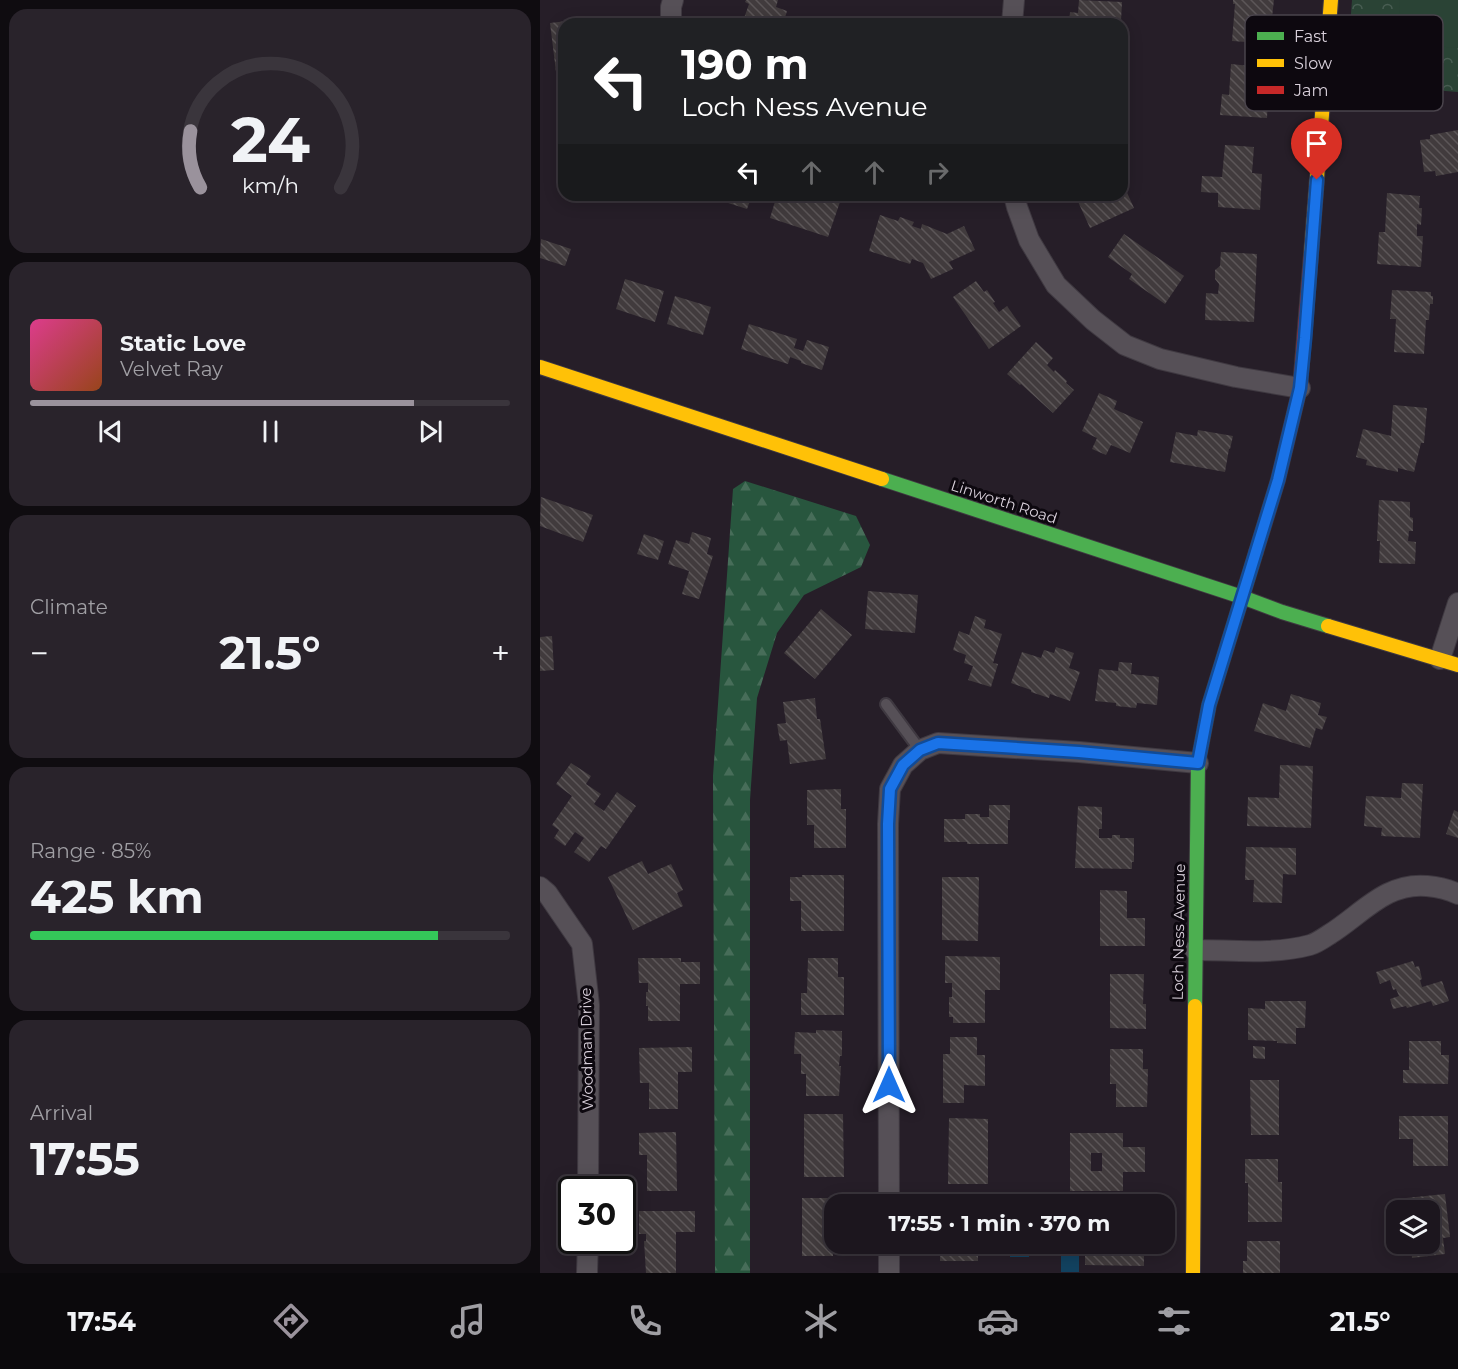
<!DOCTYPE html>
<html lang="en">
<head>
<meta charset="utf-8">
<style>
  body { margin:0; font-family:Montserrat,sans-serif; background:#29232b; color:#f1f3f6; height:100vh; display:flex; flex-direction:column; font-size:22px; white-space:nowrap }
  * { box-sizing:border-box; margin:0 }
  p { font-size:20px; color:#a09fa4 }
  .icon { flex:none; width:33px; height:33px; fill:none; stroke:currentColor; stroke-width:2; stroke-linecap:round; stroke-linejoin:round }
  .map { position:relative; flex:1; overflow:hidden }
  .drawer { display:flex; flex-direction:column; gap:9px; padding:9px; background:#0f0c10; width:540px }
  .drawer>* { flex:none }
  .top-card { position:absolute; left:18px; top:18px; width:570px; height:183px; border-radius:18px; box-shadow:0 3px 15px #0003,0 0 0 2px #3a353c; background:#202124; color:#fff; overflow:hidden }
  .buttons { position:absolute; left:846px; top:1200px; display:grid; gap:12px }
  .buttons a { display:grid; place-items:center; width:54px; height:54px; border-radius:12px; background:#1c161e; box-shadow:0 3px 15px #0003,0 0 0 2px #3a353c; font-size:30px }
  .speed { position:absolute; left:18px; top:1176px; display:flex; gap:12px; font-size:30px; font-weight:700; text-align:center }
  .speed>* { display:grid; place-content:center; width:78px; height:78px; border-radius:50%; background:#1c161e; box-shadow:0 3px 15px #0003,0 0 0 2px #3a353c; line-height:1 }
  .speed .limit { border:3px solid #111; border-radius:9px; background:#fff; color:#111 }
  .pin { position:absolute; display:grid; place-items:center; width:51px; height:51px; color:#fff; margin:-62px -26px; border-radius:50% 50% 50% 0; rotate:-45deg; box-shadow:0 0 6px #0007 }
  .pin .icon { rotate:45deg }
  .me { position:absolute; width:66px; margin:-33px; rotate:0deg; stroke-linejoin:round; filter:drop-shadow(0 0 4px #0008) }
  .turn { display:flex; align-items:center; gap:21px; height:126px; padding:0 24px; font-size:27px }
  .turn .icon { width:78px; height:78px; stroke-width:2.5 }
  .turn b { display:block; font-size:42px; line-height:51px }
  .lanes { display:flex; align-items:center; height:57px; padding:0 24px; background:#0003; justify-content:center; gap:30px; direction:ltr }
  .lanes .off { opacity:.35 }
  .big { font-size:45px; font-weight:700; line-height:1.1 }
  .drawer .widget { flex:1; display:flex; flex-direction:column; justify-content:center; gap:9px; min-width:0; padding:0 21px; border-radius:18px; background:#29232b }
  .drawer .dial { align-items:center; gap:0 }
  .dial svg { height:156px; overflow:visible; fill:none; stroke:#3a353c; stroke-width:7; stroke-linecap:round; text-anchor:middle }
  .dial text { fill:#f1f3f6; stroke:none }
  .song { display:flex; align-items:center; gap:18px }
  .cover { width:72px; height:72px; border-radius:9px; background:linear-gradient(135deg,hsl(330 70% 55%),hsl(20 70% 35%)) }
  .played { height:6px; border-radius:3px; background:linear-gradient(90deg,#9a929c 80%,#3a353c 80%) }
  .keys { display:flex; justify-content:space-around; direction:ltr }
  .heat { display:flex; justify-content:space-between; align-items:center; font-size:33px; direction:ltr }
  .charge { height:9px; border-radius:4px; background:linear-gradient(90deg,#34c759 85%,#3a353c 0) }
  .trip { position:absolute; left:284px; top:1194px; width:351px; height:60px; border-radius:18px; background:#1c161e; box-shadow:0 3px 15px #0003,0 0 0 2px #3a353c; font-weight:700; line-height:60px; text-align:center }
  .menu { display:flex; height:96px; justify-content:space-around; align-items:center; background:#0b090c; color:#a09fa4 }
  .menu .icon { width:42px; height:42px }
  .menu .on { color:#9a929c }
  .menu b { font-size:27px; color:#f1f3f6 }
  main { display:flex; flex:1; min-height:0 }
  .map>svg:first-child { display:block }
  .forest { fill:url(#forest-firs) }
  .park { fill:url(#park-crowns) }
  .pitch { fill:#2a4335 }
  .water { fill:#124260 }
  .building { fill:url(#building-back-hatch); fill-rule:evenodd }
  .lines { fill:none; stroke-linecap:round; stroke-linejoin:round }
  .lane-casing { stroke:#3f3941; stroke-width:14 }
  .street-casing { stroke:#3f3941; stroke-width:22 }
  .fast-casing { stroke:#3f3941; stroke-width:16 }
  .slow-casing { stroke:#3f3941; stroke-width:16 }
  .jam-casing { stroke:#3f3941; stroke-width:16 }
  .lane { stroke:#565057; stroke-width:10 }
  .street { stroke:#565057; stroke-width:20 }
  .fast { stroke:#4caf50; stroke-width:14 }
  .slow { stroke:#ffc107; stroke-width:14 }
  .jam { stroke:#c62828; stroke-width:14 }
  .route-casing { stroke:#114b97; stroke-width:15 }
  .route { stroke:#1a73e8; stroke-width:10 }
  .labels { text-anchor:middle; stroke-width:6; stroke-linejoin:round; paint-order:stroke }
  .street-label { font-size:15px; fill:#d9d0db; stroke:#0d080f }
  .key { fill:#0d080f; stroke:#4a444c; stroke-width:1.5 }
  .key-label { font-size:16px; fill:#d9d0db }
</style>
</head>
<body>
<main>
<section class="drawer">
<div class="widget dial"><svg viewBox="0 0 100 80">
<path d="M14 69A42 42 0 1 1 86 69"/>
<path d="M14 69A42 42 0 0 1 9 40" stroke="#9a929c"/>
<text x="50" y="56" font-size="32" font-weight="700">24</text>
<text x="50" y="72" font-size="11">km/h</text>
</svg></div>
<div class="widget">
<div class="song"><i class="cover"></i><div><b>Static Love</b><p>Velvet Ray</p></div></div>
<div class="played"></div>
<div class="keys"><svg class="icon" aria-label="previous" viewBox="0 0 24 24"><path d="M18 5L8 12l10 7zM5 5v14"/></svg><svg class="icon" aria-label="pause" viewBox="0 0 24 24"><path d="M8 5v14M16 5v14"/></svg><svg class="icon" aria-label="next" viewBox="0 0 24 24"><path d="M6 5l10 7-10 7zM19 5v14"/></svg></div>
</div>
<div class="widget"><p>Climate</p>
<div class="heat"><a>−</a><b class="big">21.5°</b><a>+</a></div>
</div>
<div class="widget"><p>Range · 85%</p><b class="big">425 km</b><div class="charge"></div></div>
<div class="widget"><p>Arrival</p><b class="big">17:55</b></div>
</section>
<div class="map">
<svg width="918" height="1273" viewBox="0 0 918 1273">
  <defs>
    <pattern id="forest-firs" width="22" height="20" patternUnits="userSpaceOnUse" patternTransform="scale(1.5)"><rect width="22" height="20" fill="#28563e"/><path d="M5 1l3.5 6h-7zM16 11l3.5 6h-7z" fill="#476d59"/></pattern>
    <pattern id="park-crowns" width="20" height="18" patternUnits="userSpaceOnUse" patternTransform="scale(1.5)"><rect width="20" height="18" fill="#2a4335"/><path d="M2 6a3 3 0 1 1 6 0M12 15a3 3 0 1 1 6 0" fill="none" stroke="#485d52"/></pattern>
    <pattern id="building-back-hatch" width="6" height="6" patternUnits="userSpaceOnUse" patternTransform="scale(1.5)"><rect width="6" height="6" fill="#413b3d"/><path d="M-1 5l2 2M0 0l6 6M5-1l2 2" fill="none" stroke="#5c5658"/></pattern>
  </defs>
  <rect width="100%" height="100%" fill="#261e28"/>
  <path class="forest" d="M205,481l111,35 14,29 -9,22 -57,28 -27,38 -20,65 -7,102v473h-35l-2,-497 20,-287z"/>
  <path class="park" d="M812,0h106v92l-112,-9z"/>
  <path class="pitch" d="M860,0h58v48l-61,-5z"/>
  <path class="water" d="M470,1244h19v13h-19z
    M521,1244h18v28h-18z"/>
  <path class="building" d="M206,0h32l-2,7 11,4 -4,13h-41l7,-20 -4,-2z
    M539,0l43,2 -1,19 -13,-1v4h-39l1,-12 8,1z
    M693,0h41l-2,17 -3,-1v8l-6,-1 -2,20 -29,-2 3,-37h-2z
    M44,19l1,5h-21v55l-7,1 -7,-57z
    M691,64l29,3 -2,29 10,1 -1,21 -47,-3 2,-21 7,1z
    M918,130v42l-22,4 -1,-5 -11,1 -4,-32 10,-1v-4z
    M685,145l29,2 -2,26 10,1 -2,36 -42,-3v-14l-17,-1 1,-16 20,1z
    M582,186h2l10,22 -44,20 -15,-33h47z
    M847,193l33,3 -1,12h3l-1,17 -4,-1v12h6l-2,31 -44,-3 2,-32h6z
    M163,195h49l-5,14z
    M237,195h29l-1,2 11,4 2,-6h11l12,4 -13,38 -58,-19z
    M340,215l18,6 2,-4 14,5 -2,4 9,3 1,-5 25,10 17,-8 11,24 -26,12 4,7 -22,10 -8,-16 -11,-4 -2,5 -41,-13z
    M584,234l60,42 -19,28 -36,-25 3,-5 -24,-17z
    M1,239l30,10 -6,17 -25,-8z
    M681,252l36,2 -3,68 -49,-2 1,-27 12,1 1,-10 -4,-5v-9l5,-4z
    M85,279l39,12 -9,31 -39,-13z
    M436,281l8,11 3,-2 8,12 -2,1 6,9 8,-6 14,20 -32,23 -36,-52z
    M852,290l39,2v4h2v8h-3l-1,16h-3l-2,34 -30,-2 2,-33h-6z
    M135,296l36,11 -8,28 -36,-11z
    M209,324l48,15 -3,9 9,3 4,-11 22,7 -7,23 -21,-7v-2l-11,-4 -2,7 -47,-15z
    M496,342l17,16 -6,7 7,7 1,-2 12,11 -1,2 8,7 -21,23 -32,-29 -1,1 -13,-11z
    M559,393l18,8 -3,8 29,13 -13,31 -19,-8 -5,10 -14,-6 5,-11 -15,-7z
    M853,405l34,3 -3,35h-3l-7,29 -16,-4v4l-32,-7 1,-5 -11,-3 7,-28 28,7z
    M658,430l35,6 -3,13h-1l-4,23 -55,-10 6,-30 21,4z
    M1,497l52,18 -10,27 -43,-16z
    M839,500l31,2v15l3,1v13h-4l-1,10 8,1 -1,22 -36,-1 1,-22h-3z
    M152,532l19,6 -4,16 6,2 -14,43 -17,-5 7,-23 -21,-7 8,-24 13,4z
    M104,534l20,7 -6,19 -21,-6z
    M328,591l50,4 -3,38 -50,-4z
    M281,609l31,26 -37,44 -31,-26z
    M435,616l11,4 -2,8 18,6 -9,29 5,1 -7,23 -23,-7 5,-14 -9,-3 2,-8 -13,-5 6,-19 10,4z
    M12,636l2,34 -14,1v-34z
    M516,647l18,6 -5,15 11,4 -10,29 -20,-7 -1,4 -18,-6v-2l-20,-7 11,-31 19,6 3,-8 10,3z
    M579,662l13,1 -1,11 28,3 -2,28 -20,-2 -1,5 -20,-2v-3l-21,-2 4,-32 19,2z
    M751,694l30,9 -3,12 9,2 -5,13 -6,-2 -6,20 -56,-17 9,-28 23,8z
    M275,698l2,21h3l6,40 -36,5 -3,-24 -7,1 -3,-17 9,-1 -3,-21z
    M31,763l20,13 -5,8 15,10 -7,10 10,7 13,-19 19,14 -30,43 -5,-3 -12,16 -15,-10 10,-14 -9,-6 -10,14 -11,-8 5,-8 -7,-5 20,-29 -16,-12z
    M740,765l33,1 -2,62 -64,-2 1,-29 31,1z
    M862,783l21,1 -3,54 -39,-2 1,-8 -18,-2 2,-30 35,2z
    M301,789v20h5v39h-32v-23h-7v-35z
    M449,805h21v15h-2v24h-41v-2h-23v-23h21v-5h15v3h9z
    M538,806l24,1v22h-3v9h13v-3h8v3h14v24h-2v7l-57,-1z
    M914,810l4,2v26l-12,-4z
    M706,847l50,1v27l-13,-1 -1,29 -29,-1 1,-22h-9z
    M102,861l6,13 23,-10 12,26 -6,3 6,13 -50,24 -25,-53z
    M262,875h42v56h-43v-30h-11v-24h12z
    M402,877h37l-1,64 -36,-1z
    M560,890l27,1v27h18v28h-45z
    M405,956l55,1v33h-15v33h-32v-6h-4v-20h3v-14h-7z
    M98,958h43v4h19v22h-20v37h-32v-15h-2v-14h2v-9h-9z
    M268,958h30v19h6v38h-43v-22h6z
    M873,961l2,6 4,-1 3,13 -2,1 2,7 20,-6 7,20 -16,5 -2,-5 -24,7 -1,-2 -13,3 -3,-10 9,-3 -3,-7 -3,1 -3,-10 -10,4 -4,-12z
    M570,974h34l-1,30h3v25l-36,-1z
    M725,1001h41l-1,27h-9v16l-19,-1v-2l-29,-1v-32l17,1z
    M276,1030l26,1v25h-2l-1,10h2l-2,30h-33v-22h-5v-20h-7l1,-22 21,1z
    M410,1037h27v18h8v31l-21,-1v18h-21v-49h7z
    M869,1041h32v14h8l-1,29 -45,-1v-13h6z
    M713,1046l12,1v12l-12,-1z
    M152,1047v25h-14v37h-29v-26h-9l-1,-35z
    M570,1049h33v20h5l-1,38h-31v-23h-6z
    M710,1080h29v55h-28z
    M264,1114h39l1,63h-40z
    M859,1116h49v50h-35v-27h-14z
    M409,1118l39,1v65h-40z
    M136,1132l1,59h-30v-36h-8v-22z
    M530,1133h53v14h22v25h-22v19h-53zM551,1153h11v18h-11z
    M705,1159h33v23h4v40h-34v-39h-3z
    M492,1194h9v10h-9z
    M905,1194l5,43 -7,1 2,16 -33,4 -1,-14h19v-34h-23l-1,-12z
    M262,1198h39v6h-7l-1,52h-31z
    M99,1211h56v21h-19v41h-30l-2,-32h2v-7h-7z
    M707,1241h33v32h-37v-12h4z
    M400,1244h38v17h-38z
    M559,1244h45v22l-59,-1v-20l14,1z"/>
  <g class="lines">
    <defs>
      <path id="lane" d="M346,704l34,46"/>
      <path id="street" d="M131,24v-17l2,-7
        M472,24l2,-24
        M474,195l3,12 12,33 27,45 37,35 32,25 35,14 76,18 64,11
        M900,659l18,-56
        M0,887l7,6 35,51 7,61 -1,185
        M655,950c37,0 78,5 115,-5 7,-2 14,-7 20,-11 32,-20 56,-52 97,-48 11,1 21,3 31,8
        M349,1204l-1,-380 2,-35 13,-24 17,-15 18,-7 141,9 119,11
        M349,1244v29
        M47,1273l1,-33"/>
      <path id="fast" d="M342,479l360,118 40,15 46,14
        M655,1006l3,-243 11,-58 47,-153"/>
      <path id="slow" d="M771,255l20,-255
        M0,367l342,112
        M788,626l130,39
        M653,1273l2,-267"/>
      <path id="jam" d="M716,552l22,-72 22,-92 11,-133"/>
    </defs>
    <use href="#lane" class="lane-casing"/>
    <use href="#street" class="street-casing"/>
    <use href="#fast" class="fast-casing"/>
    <use href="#slow" class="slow-casing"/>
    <use href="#jam" class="jam-casing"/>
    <use href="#lane" class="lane"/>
    <use href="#street" class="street"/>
    <use href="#fast" class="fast"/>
    <use href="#slow" class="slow"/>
    <use href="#jam" class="jam"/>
  </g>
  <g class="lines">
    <defs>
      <path id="route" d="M349,1085l-1,-261 2,-35 13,-24 17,-15 18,-7 141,9 119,11 11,-58 69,-225 22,-92 5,-50 12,-158"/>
    </defs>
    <use href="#route" class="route-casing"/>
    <use href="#route" class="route"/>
  </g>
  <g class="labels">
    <g class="street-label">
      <text transform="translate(464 502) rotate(18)" y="5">Linworth Road</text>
      <text transform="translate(639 932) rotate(-89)" y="5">Loch Ness Avenue</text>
      <text transform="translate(47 1049) rotate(-91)" y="5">Woodman Drive</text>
    </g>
  </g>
  <rect x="705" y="15" width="198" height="96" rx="9" class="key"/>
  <rect x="717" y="32" width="27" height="8" fill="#4caf50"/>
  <rect x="717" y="59" width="27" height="8" fill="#ffc107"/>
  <rect x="717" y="86" width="27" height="8" fill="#c62828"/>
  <g class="key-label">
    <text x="754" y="42">Fast</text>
    <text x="754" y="69">Slow</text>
    <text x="754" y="96">Jam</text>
  </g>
</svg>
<div class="buttons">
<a><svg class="icon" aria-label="layers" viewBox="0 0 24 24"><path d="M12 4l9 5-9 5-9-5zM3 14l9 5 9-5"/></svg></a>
</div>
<div class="speed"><div class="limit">30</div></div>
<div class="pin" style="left:777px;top:180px;background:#d93025"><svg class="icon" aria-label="arrive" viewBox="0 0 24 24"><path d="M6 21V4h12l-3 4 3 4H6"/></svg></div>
<svg class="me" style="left:349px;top:1085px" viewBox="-20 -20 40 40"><path d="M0-17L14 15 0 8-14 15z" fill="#1a73e8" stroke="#fff" stroke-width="4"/></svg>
<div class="trip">17:55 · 1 min · 370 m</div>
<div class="top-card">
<div class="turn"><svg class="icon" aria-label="left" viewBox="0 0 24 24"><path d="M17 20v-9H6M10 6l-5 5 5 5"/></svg><div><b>190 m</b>Loch Ness Avenue</div></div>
<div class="lanes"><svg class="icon" aria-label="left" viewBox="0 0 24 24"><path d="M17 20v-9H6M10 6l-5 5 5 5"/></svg><svg class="icon off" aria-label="ahead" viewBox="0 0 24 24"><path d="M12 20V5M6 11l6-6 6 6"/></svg><svg class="icon off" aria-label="ahead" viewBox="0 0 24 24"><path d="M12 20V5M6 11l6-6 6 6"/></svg><svg class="icon off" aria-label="right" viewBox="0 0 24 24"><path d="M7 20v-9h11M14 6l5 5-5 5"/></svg></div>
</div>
</div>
</main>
<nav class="menu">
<b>17:54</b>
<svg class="icon on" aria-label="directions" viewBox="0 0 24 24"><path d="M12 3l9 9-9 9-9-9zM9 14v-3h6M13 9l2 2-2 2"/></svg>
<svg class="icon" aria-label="music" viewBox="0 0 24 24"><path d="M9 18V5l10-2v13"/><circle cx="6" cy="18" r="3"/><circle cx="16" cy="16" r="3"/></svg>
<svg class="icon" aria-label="phone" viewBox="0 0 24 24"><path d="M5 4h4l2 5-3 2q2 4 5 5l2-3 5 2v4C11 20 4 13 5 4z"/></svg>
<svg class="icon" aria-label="climate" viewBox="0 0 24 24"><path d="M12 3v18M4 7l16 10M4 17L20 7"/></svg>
<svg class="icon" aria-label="car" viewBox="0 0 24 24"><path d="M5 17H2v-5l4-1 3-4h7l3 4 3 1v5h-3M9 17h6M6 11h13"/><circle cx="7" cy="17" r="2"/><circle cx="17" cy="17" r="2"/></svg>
<svg class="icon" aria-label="filters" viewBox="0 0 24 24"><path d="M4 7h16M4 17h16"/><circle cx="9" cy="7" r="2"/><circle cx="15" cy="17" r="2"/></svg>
<b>21.5°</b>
</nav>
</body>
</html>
